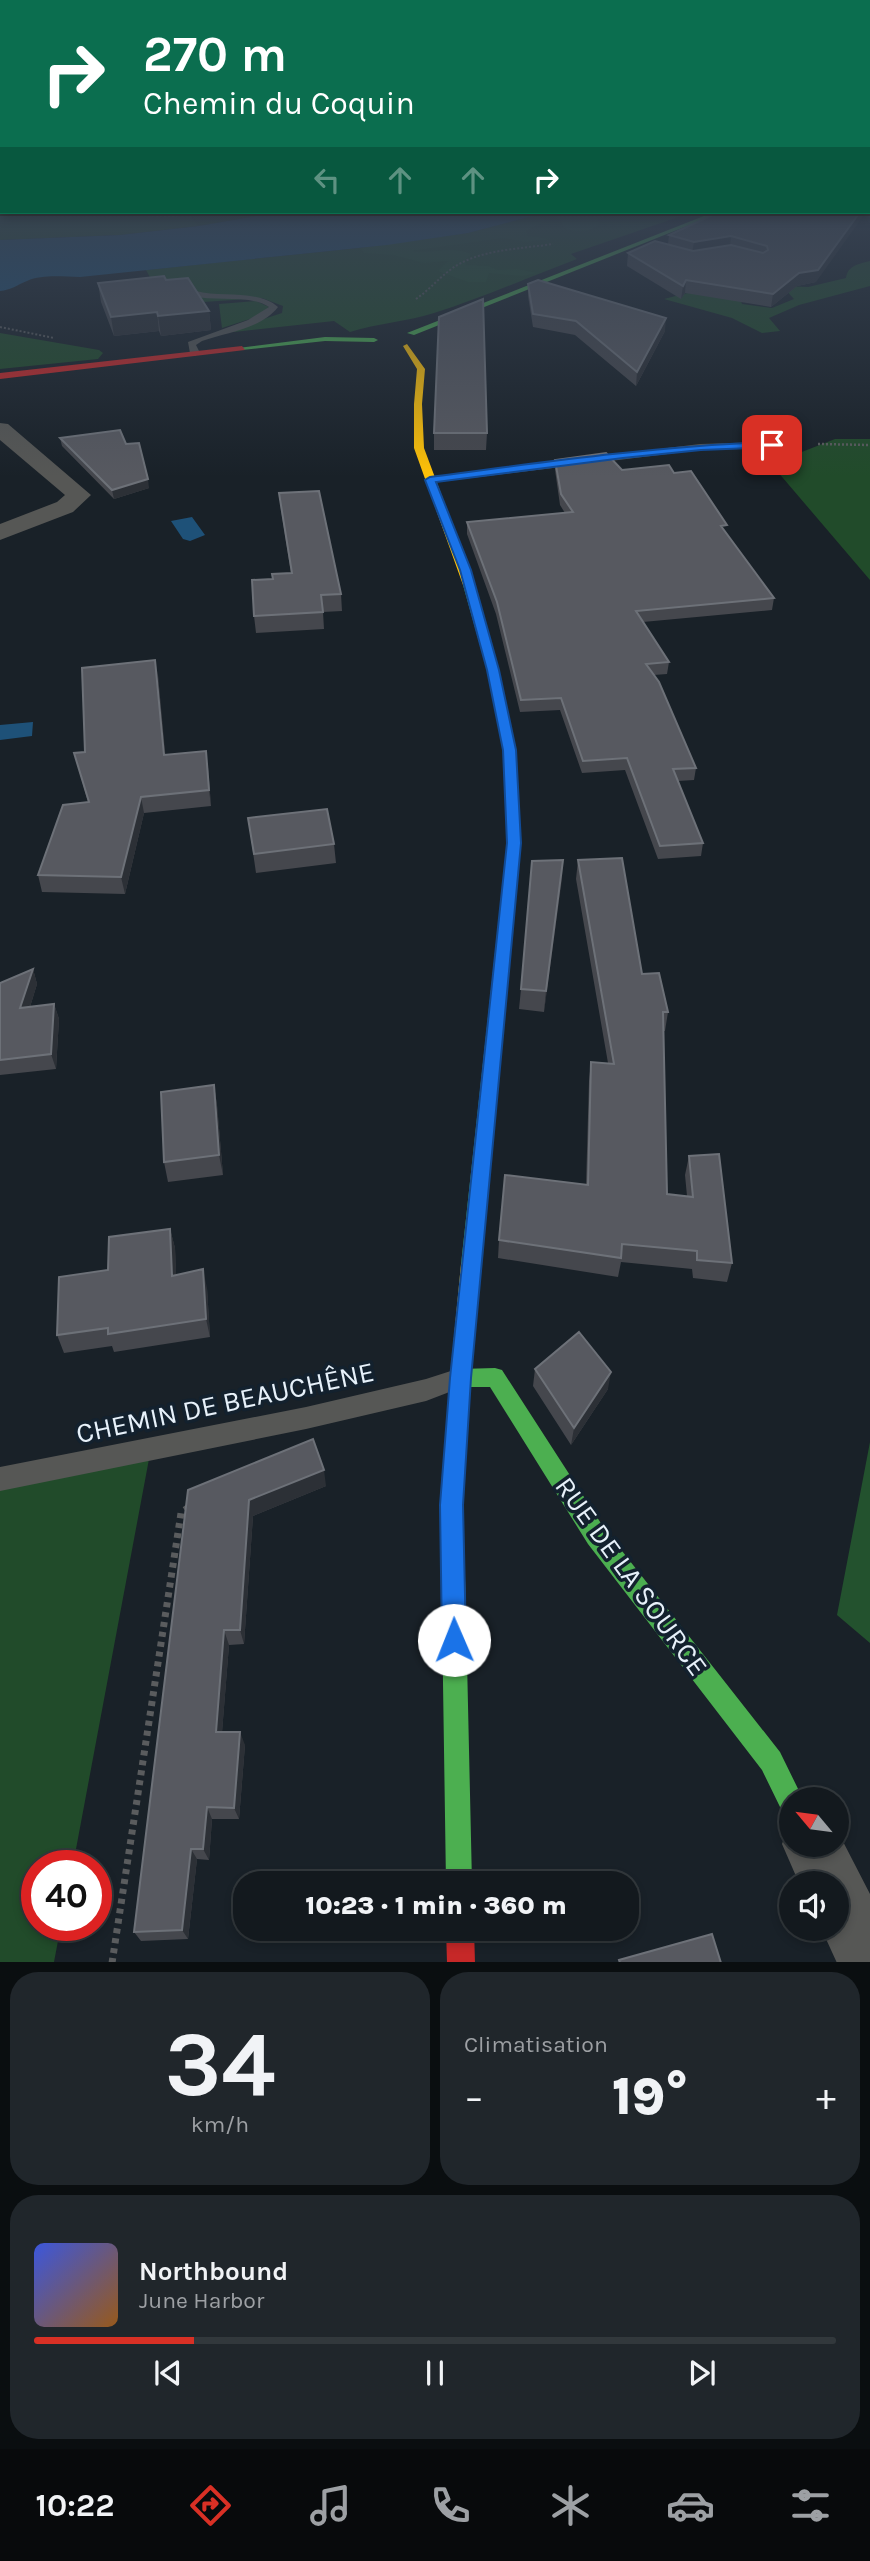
<!DOCTYPE html>
<html lang="fr">
<head>
<meta charset="utf-8">
<style>
  body { margin:0; font-family:Karla,sans-serif; background:#20262b; color:#f1f3f6; height:100vh; display:flex; flex-direction:column; font-size:26px; white-space:nowrap }
  * { box-sizing:border-box; margin:0 }
  p { font-size:23px; color:#9da0a4 }
  .icon { flex:none; width:38px; height:38px; fill:none; stroke:currentColor; stroke-width:2; stroke-linecap:round; stroke-linejoin:round }
  .map { position:relative; height:1962px; overflow:hidden }
  .sheet { display:flex; flex-direction:column; gap:10px; padding:10px; background:#0a0e10; flex:1 }
  .sheet>* { flex:none }
  .top-card { position:absolute; left:0px; top:0px; width:872px; height:214px; box-shadow:0 4px 10px #0003,0 0 0 2px #32383c; background:#0b6e4f; color:#fff; overflow:hidden }
  .needle { width:46px; rotate:299deg }
  .buttons { position:absolute; left:779px; top:1787px; display:grid; gap:14px }
  .buttons a { display:grid; place-items:center; width:70px; height:70px; border-radius:50%; background:#13191e; box-shadow:0 4px 10px #0003,0 0 0 2px #32383c; font-size:35px }
  .speed { position:absolute; left:21px; top:1850px; display:flex; gap:14px; font-size:35px; font-weight:700; text-align:center }
  .speed>* { display:grid; place-content:center; width:91px; height:91px; border-radius:50%; background:#13191e; box-shadow:0 4px 10px #0003,0 0 0 2px #32383c; line-height:1 }
  .speed .limit { border:10px solid #d22; background:#fff; color:#111 }
  .pin { position:absolute; display:grid; place-items:center; width:60px; height:60px; color:#fff; margin:-30px; border-radius:14px; box-shadow:0 4px 10px #0006 }
  .me { position:absolute; width:77px; margin:-38px; rotate:359deg; stroke-linejoin:round; filter:drop-shadow(0 0 5px #0008) }
  .turn { display:flex; align-items:center; gap:24px; height:147px; padding:0 28px; font-size:32px }
  .turn .icon { width:91px; height:91px; stroke-width:2.5 }
  .turn b { display:block; font-size:49px; line-height:60px }
  .lanes { display:flex; align-items:center; height:66px; padding:0 28px; background:#0003; justify-content:center; gap:35px; direction:ltr }
  .lanes .off { opacity:.35 }
  .big { font-size:52px; font-weight:800; line-height:1.1 }
  .sheet .card { flex:1; display:flex; flex-direction:column; justify-content:center; gap:10px; min-width:0; padding:0 24px; border-radius:28px; background:#20262b }
  .sheet .dial { align-items:center; gap:0 }
  .dial b { font-size:91px; line-height:1 }
  .song { display:flex; align-items:center; gap:21px }
  .cover { width:84px; height:84px; border-radius:10px; background:linear-gradient(135deg,hsl(230 70% 55%),hsl(30 70% 35%)) }
  .played { height:7px; border-radius:4px; background:linear-gradient(90deg,#d93025 20%,#32383c 20%) }
  .keys { display:flex; justify-content:space-around; direction:ltr }
  .heat { display:flex; justify-content:space-between; align-items:center; font-size:38px; direction:ltr }
  .sheet .tiles { flex:1; display:grid; gap:10px; grid-template-columns:1fr 1fr }
  .card:last-child { grid-column:span 2 }
  .trip { position:absolute; left:233px; top:1871px; width:406px; height:70px; border-radius:28px; background:#13191e; box-shadow:0 4px 10px #0003,0 0 0 2px #32383c; font-weight:800; line-height:70px; text-align:center }
  .dock { display:flex; height:112px; justify-content:space-around; align-items:center; background:#080a0c; color:#9da0a4 }
  .dock .icon { width:49px; height:49px }
  .dock .on { color:#d93025 }
  .dock b { font-size:32px; color:#f1f3f6 }
  .map>svg:first-child { display:block }
  .green { fill:#214b2a }
  .forest { fill:#23522e }
  .water { fill:#1e5178 }
  .lines { fill:none; stroke-linecap:round; stroke-linejoin:round }
  .path-far2 { stroke:#5a5c5e; stroke-width:2; stroke-dasharray:2 2; stroke-linecap:butt }
  .path-far1 { stroke:#5a5c5e; stroke-width:2.5; stroke-dasharray:2 2; stroke-linecap:butt }
  .path { stroke:#5a5c5e; stroke-width:7; stroke-dasharray:5 5; stroke-linecap:butt }
  .lane { fill:#565755; fill-rule:evenodd }
  .street { fill:#565755; fill-rule:evenodd }
  .fast { fill:#4caf50; fill-rule:evenodd }
  .slow { fill:#ffc107; fill-rule:evenodd }
  .jam { fill:#c62828; fill-rule:evenodd }
  .wall { fill:#45474d }
  .shaded-wall { fill:#2c3036 }
  .building { fill:#575960; stroke:#6d7178; stroke-width:2 }
  .route { fill:#1a73e8; stroke:#114b97; stroke-width:2 }
  .labels { text-anchor:middle; stroke-width:7; stroke-linejoin:round; paint-order:stroke }
  .near-street-label { font-size:28px; fill:#e7f1fa; stroke:#13212e }
</style>
</head>
<body>
<div class="map">
<svg width="870" height="1963" viewBox="0 0 870 1963">
  <rect width="100%" height="100%" fill="#192128"/>
  <path class="green" d="M188,212h90l-79,14z
    M577,212l1,8 59,-8h56l-122,42 6,5c-48,18 -95,39 -143,54 -28,9 -56,10 -84,19l-16,-11 -100,11v-3l48,-16 1,-7 -21,-8 -59,4 -50,-19 -7,-13 241,-25 81,-12 65,-17z
    M870,261v25l-71,19 -30,13 11,13 -18,2 -30,-15 -68,-19 47,-12 27,5 4,12 30,4 22,-9 -12,-13 26,1 38,-9c2,-13 13,-14 24,-17z
    M256,301l13,6 -13,10 -34,11 -3,-24z
    M0,333l99,17 4,3 -5,6 -98,10z
    M835,439h35v141l-99,-116z
    M149,1459l-76,406 -36,1v59h24l-7,37 -54,1v-479z"/>
  <path class="forest" d="M83,212h105l11,14 -79,9 -120,5v-27l41,2z
    M580,212h57l-40,6 3,6c-9,9 -25,8 -36,4l-3,-7 -10,-7z
    M533,216l10,2 2,3 -19,10 2,5 23,3 -25,3 -23,-4 -92,13c20,3 40,-6 61,3l-7,6 1,5 22,1 10,4 19,-1 21,4 -16,3 -33,-3 -3,9h-18l-30,-11 10,-10 -24,2 -31,-8 -29,-2 -3,-5 107,-15z
    M870,1442v201l-33,-28z"/>
  <path class="water" d="M278,212h302l-47,4 -65,17 -81,12 -307,32c-17,0 -37,-3 -53,4 -10,4 -16,9 -27,10v-51l120,-5 79,-9z
    M192,517l13,18 -15,6 -7,-2 -12,-18z
    M33,722l-1,14 -32,4v-15z"/>
  <g class="lines">
    <path class="path-far2" d="M12,212l160,4 34,-4
      M416,299c13,-9 22,-20 34,-29 27,-21 71,-21 103,-26
      M0,327l54,11"/>
    <path class="path-far1" d="M818,444l52,1"/>
    <path class="path" d="M112,1963l69,-450 8,-6"/>
    <path class="lane" d="M196,291c25,7 62,-2 82,16 -17,22 -51,25 -76,34l-6,4 4,8 -5,3 -5,-3 -2,-11 60,-22 21,-13c-20,-13 -53,-5 -76,-11z
      M795,441l5,3 -1,2 -99,4 -270,33 -5,-3 5,-3 270,-33z
      M457,1369l8,3 3,7 -3,7 -39,15 -120,28 -306,62v-24l306,-60 120,-28z"/>
    <path class="street" d="M0,423l8,1 83,71 -18,17 -73,28v-16l57,-22 8,-7 -65,-55z
      M790,1822l1,22h45v-16l34,66v69h-33l-16,-35h15v-45h-37l-17,-39z"/>
    <path class="fast" d="M714,212h8l-308,123 -7,-2z
      M325,337l49,1 4,2 -4,2 -49,-1 -83,9 -4,-2z
      M469,582l6,3 24,85 17,80 5,93 -40,421 -3,6 -7,2 -7,-2 -3,-6 46,-421 -3,-93 -17,-80 -24,-85z
      M495,1368l7,2 102,158 176,224 23,47h-12v16l-9,-4 -20,-41 -174,-226 -98,-157h-30l-7,-2 -3,-7 3,-7 7,-2z
      M454,1604l8,4 4,8 6,267h-26l-4,-267 4,-8z"/>
    <path class="slow" d="M407,344l18,25 -3,35 2,44 51,137 -2,2 -10,-2 -49,-137v-44l3,-35 -14,-23z
      M471,1256l7,2 3,6 -11,114 -7,127 3,111 -4,8 -8,4 -8,-4 -4,-8 -1,-111 9,-127 11,-114 3,-6z"/>
    <path class="jam" d="M242,346l3,4 -245,29v-6z
      M446,1928h28l1,35h-28z"/>
  </g>
  <path class="wall" d="M719,212l97,70 -19,4 -26,21 -86,-14 -4,6 -54,-33 1,-13 40,-9 1,-9z
    M166,280l43,31 2,19 -50,6 -2,-5 -45,5 -13,-34 -3,-19z
    M528,284l137,47 -29,55 -61,-51 -42,-8 -5,-31z
    M434,433h53l-1,17h-52z
    M60,438l66,6 23,44 -35,11 -52,-53z
    M555,460l67,10 103,62 49,66 -2,12 -129,12 26,40 -2,12 -13,1 42,93 -2,12 -16,1 25,62 -2,13 -43,3 -33,-89 -43,3 -22,-63 -40,2 -24,-98 -29,-80v-12l98,-9 -5,-8 -5,-35z
    M279,493l62,101 1,17 -19,1 1,17 -68,4 -2,-17 19,-37 18,-6 -10,-63z
    M158,675l7,79 43,13 3,39 -67,7 -19,81 -83,-2 -4,-17 50,-73 -14,-49 11,-1z
    M248,818l86,26 2,19 -80,10z
    M563,860l-19,152 -25,-3 2,-20z
    M578,860l64,114 26,38 -3,19h-2l4,163 20,2 -2,-21 4,-19 43,107 -5,19 -34,-4 -1,-9 -71,-7 -3,15 -120,-19 1,-18 87,-55 3,-104 2,-19 17,1 -32,-184z
    M33,969l4,15 -7,23 24,-3 5,15 -3,50 -56,6v-92z
    M214,1085l3,20 6,70 -55,7 -4,-20z
    M170,1229l5,19 1,27 31,13 3,49 -96,15 -2,-6 -48,7 -7,-18 51,-65z
    M535,1369l73,20 -37,56 -38,-59z
    M326,1486l-73,30 -9,128 -15,1 -7,87 23,13 -6,74h-27l-3,41 -12,-1 -9,80 -47,2 -7,-9 54,-442z"/>
  <path class="shaded-wall" d="M860,212h6l-50,70 -19,4 -26,21 2,-13z
    M731,236l-1,12 -38,6 2,-12z
    M686,280l-1,13 -4,6 2,-13z
    M209,311l2,19 -50,6 -3,-20z
    M157,312l2,19 -45,5 -3,-19z
    M666,318l-1,13 -29,55 1,-14z
    M148,479l1,9 -35,11 -2,-9z
    M155,660l3,15 9,96 -3,-16z
    M206,751l2,16 3,39 -2,-16z
    M141,797l3,16 -19,81 -4,-17z
    M563,860l-1,20 -18,132 2,-21z
    M33,969l4,15 -12,39 -5,-15z
    M54,1004l5,15 -3,50 -5,-15z
    M214,1085l3,20 6,70 -4,-20z
    M170,1229l5,19 2,46 -5,-18z
    M203,1269l4,19 3,49 -4,-18z
    M611,1372l-3,17 -37,56 3,-17z
    M324,1470l2,16 -73,30 -9,128 -4,-14 9,-130z
    M224,1630l5,15 -8,100 -5,-13z
    M240,1732l5,13 -6,74 -5,-11z
    M207,1807l5,12 -3,41 -6,-11z
    M191,1849l6,10 -9,80 -6,-9z"/>
  <path class="building" d="M719,212h141l-42,58 -19,3 -26,21 -87,-14 -3,6 -55,-33 27,-12 38,10 38,-6 32,8 5,-3 -1,-4 -36,-10 -37,6 -25,-7z
    M164,276l2,4 22,-2 21,33 -51,5 -1,-4 -46,5 -13,-34z
    M538,280l128,38 -29,54 -61,-51 -43,-7 -5,-30z
    M483,299l4,134h-53l5,-116z
    M120,430l6,14 13,-1 9,36 -36,11 -52,-52z
    M606,453l16,17 47,-5 5,8 17,-2 36,54 -6,1 53,72 -138,13 33,51 -23,2 13,18 37,86 -23,1 30,74 -43,3 -33,-88 -44,3 -22,-63 -40,2 -24,-98 -30,-80 106,-10 -12,-18 -6,-34z
    M319,491l22,103 -20,1 2,17 -69,4 -2,-36 21,-1 -1,-5 20,-1 -13,-80z
    M155,660l9,95 42,-4 3,39 -68,7 -20,80 -83,-2 25,-70 26,-3 -15,-49 11,-1 -3,-84z
    M327,809l7,35 -80,10 -6,-36z
    M622,858l20,116 17,-1 9,39h-5l4,182 26,3 -4,-41 30,-2 13,109 -35,-3v-9l-75,-7 -1,14 -122,-18 6,-65 83,10 3,-123 23,2 -36,-204z
    M563,860l-17,131 -25,-2 11,-128z
    M33,969l-13,39 34,-4 -3,50 -51,6v-77z
    M214,1085l5,70 -55,7 -3,-70z
    M170,1229l2,47 31,-7 3,50 -98,15v-6l-51,7 2,-58 49,-7 1,-33z
    M579,1332l32,40 -37,56 -39,-59z
    M313,1439l11,31 -75,30 -9,130h-16l-8,102h24l-6,76 -27,-1 -4,42h-12l-9,81 -48,2 54,-442z
    M712,1934l9,29h-101l-1,-3z"/>
  <linearGradient id="sky" x2="0" y2="1"><stop stop-color="#0e1216"/><stop offset="0.42" stop-color="#384353"/><stop offset="1" stop-color="#384353" stop-opacity="0"/></linearGradient>
  <rect width="870" height="477" fill="url(#sky)"/>
  <path class="route" d="M772,442l4,3 -1,2 -74,3 -78,8 -187,24 35,88 28,100 17,80 5,93 -50,535 -8,127 3,135 -3,9 -9,3 -8,-3 -4,-9 -2,-135 10,-127 57,-535 -4,-93 -16,-80 -27,-100 -35,-90 5,-3c114,-15 227,-31 342,-35z"/>
  <g class="labels">
    <g class="near-street-label">
      <text transform="translate(225 1402) rotate(-12)" y="10">CHEMIN DE BEAUCHÊNE</text>
      <text transform="translate(632 1576) rotate(54)" y="10">RUE DE LA SOURCE</text>
    </g>
  </g>
</svg>
<div class="buttons">
<a><svg class="needle" viewBox="-14 -14 28 28"><path d="M0-13l5 13h-10z" fill="#e53935"/><path d="M0 13l5-13h-10z" fill="#9da0a4"/></svg></a>
<a><svg class="icon" aria-label="sound" viewBox="0 0 24 24"><path d="M4 9h4l5-4v14l-5-4H4zM17 9q2 3 0 6"/></svg></a>
</div>
<div class="speed"><div class="limit">40</div></div>
<div class="pin" style="left:772px;top:445px;background:#d93025"><svg class="icon" aria-label="arrive" viewBox="0 0 24 24"><path d="M6 21V4h12l-3 4 3 4H6"/></svg></div>
<svg class="me" style="left:454px;top:1640px" viewBox="-20 -20 40 40"><circle r="19" fill="#fff"/><path d="M0-13L10 11 0 6-10 11z" fill="#1a73e8"/></svg>
<div class="trip">10:23 · 1 min · 360 m</div>
<div class="top-card">
<div class="turn"><svg class="icon" aria-label="right" viewBox="0 0 24 24"><path d="M7 20v-9h11M14 6l5 5-5 5"/></svg><div><b>270 m</b>Chemin du Coquin</div></div>
<div class="lanes"><svg class="icon off" aria-label="left" viewBox="0 0 24 24"><path d="M17 20v-9H6M10 6l-5 5 5 5"/></svg><svg class="icon off" aria-label="ahead" viewBox="0 0 24 24"><path d="M12 20V5M6 11l6-6 6 6"/></svg><svg class="icon off" aria-label="ahead" viewBox="0 0 24 24"><path d="M12 20V5M6 11l6-6 6 6"/></svg><svg class="icon" aria-label="right" viewBox="0 0 24 24"><path d="M7 20v-9h11M14 6l5 5-5 5"/></svg></div>
</div>
</div>
<section class="sheet">
<div class="tiles">
<div class="card dial"><b>34</b><p>km/h</p></div>
<div class="card"><p>Climatisation</p>
<div class="heat"><a>−</a><b class="big">19°</b><a>+</a></div>
</div>
<div class="card">
<div class="song"><i class="cover"></i><div><b>Northbound</b><p>June Harbor</p></div></div>
<div class="played"></div>
<div class="keys"><svg class="icon" aria-label="previous" viewBox="0 0 24 24"><path d="M18 5L8 12l10 7zM5 5v14"/></svg><svg class="icon" aria-label="pause" viewBox="0 0 24 24"><path d="M8 5v14M16 5v14"/></svg><svg class="icon" aria-label="next" viewBox="0 0 24 24"><path d="M6 5l10 7-10 7zM19 5v14"/></svg></div>
</div>
</div>
</section>
<nav class="dock">
<b>10:22</b>
<svg class="icon on" aria-label="directions" viewBox="0 0 24 24"><path d="M12 3l9 9-9 9-9-9zM9 14v-3h6M13 9l2 2-2 2"/></svg>
<svg class="icon" aria-label="music" viewBox="0 0 24 24"><path d="M9 18V5l10-2v13"/><circle cx="6" cy="18" r="3"/><circle cx="16" cy="16" r="3"/></svg>
<svg class="icon" aria-label="phone" viewBox="0 0 24 24"><path d="M5 4h4l2 5-3 2q2 4 5 5l2-3 5 2v4C11 20 4 13 5 4z"/></svg>
<svg class="icon" aria-label="climate" viewBox="0 0 24 24"><path d="M12 3v18M4 7l16 10M4 17L20 7"/></svg>
<svg class="icon" aria-label="car" viewBox="0 0 24 24"><path d="M5 17H2v-5l4-1 3-4h7l3 4 3 1v5h-3M9 17h6M6 11h13"/><circle cx="7" cy="17" r="2"/><circle cx="17" cy="17" r="2"/></svg>
<svg class="icon" aria-label="filters" viewBox="0 0 24 24"><path d="M4 7h16M4 17h16"/><circle cx="9" cy="7" r="2"/><circle cx="15" cy="17" r="2"/></svg>
</nav>
</body>
</html>
